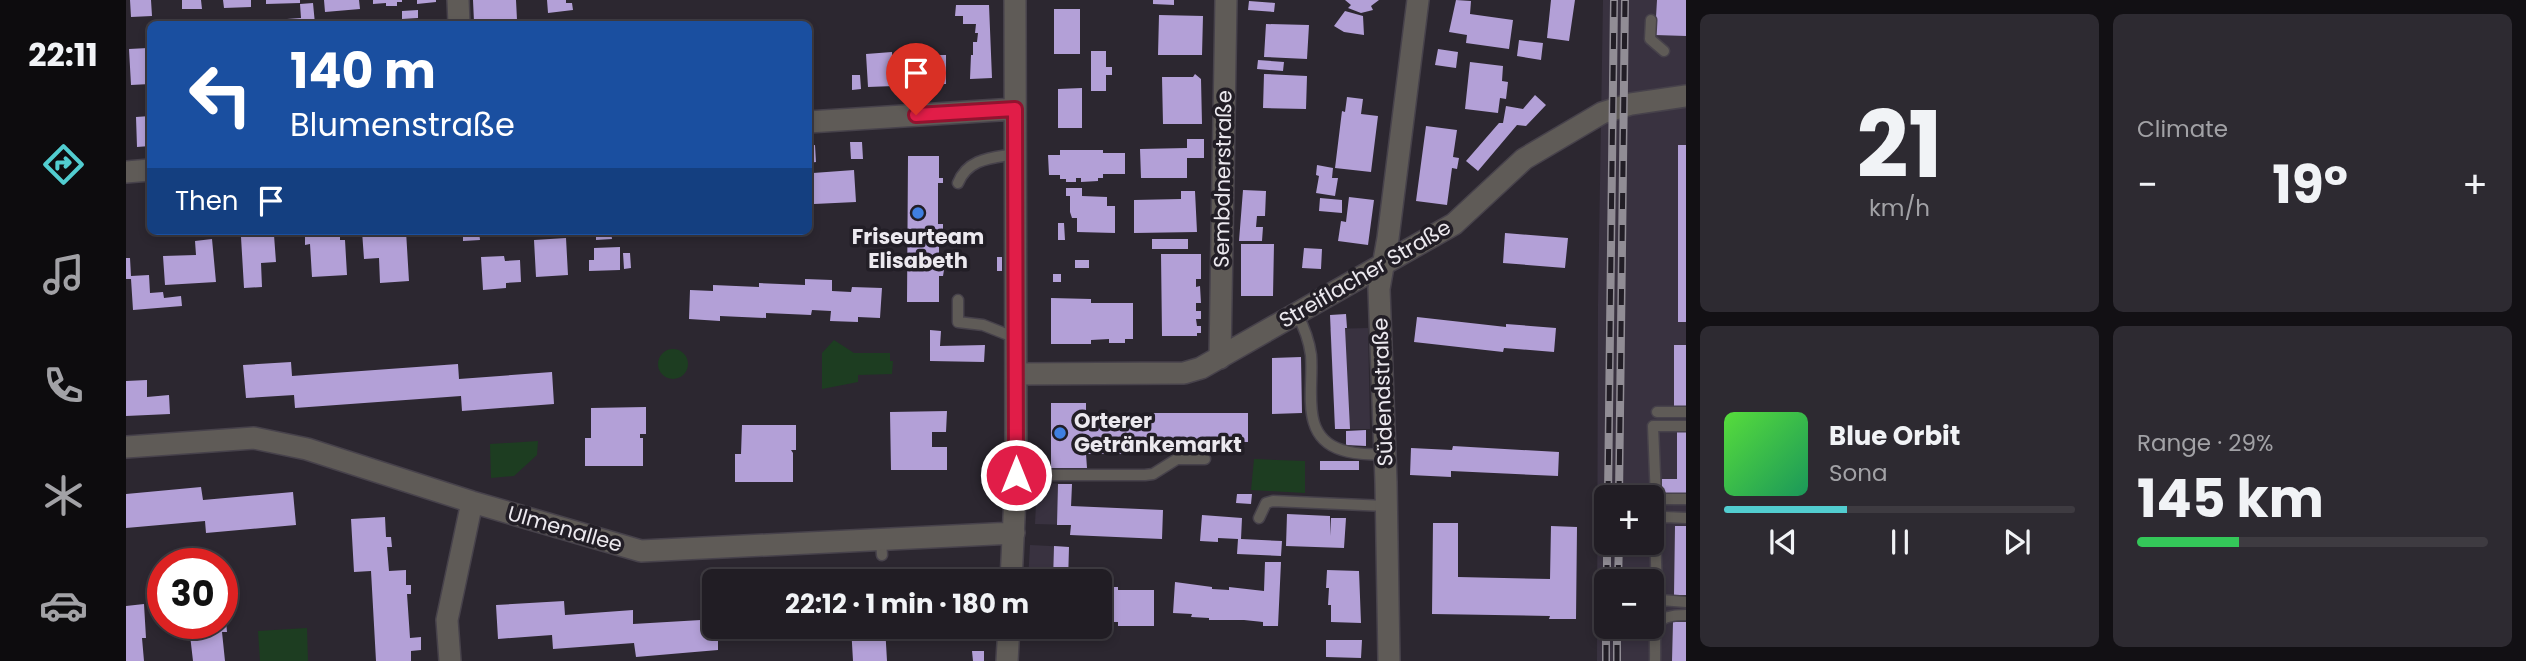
<!DOCTYPE html>
<html lang="en">
<head>
<meta charset="utf-8">
<style>
  body { margin:0; font-family:Poppins,sans-serif; background:#2d2a31; color:#f1f3f6; height:100vh; display:flex; flex-direction:column; font-size:26px; white-space:nowrap }
  * { box-sizing:border-box; margin:0 }
  p { font-size:23px; color:#a2a2a6 }
  .icon { flex:none; width:38px; height:38px; fill:none; stroke:currentColor; stroke-width:2; stroke-linecap:round; stroke-linejoin:round }
  .map { position:relative; flex:1; overflow:hidden }
  .panel { display:flex; flex-direction:column; gap:14px; padding:14px; background:#121014; width:840px }
  .panel>* { flex:none }
  .hud { position:absolute; left:21px; top:21px; width:665px; height:214px; border-radius:10px; box-shadow:0 4px 10px #0003,0 0 0 2px #3e3b41; background:#1a4fa0; color:#fff; overflow:hidden }
  .fabs { position:absolute; left:1468px; top:485px; display:grid; gap:14px }
  .fabs a { display:grid; place-items:center; width:70px; height:70px; border-radius:10px; background:#211d24; box-shadow:0 4px 10px #0003,0 0 0 2px #3e3b41; font-size:35px }
  .speed { position:absolute; left:21px; top:548px; display:flex; gap:14px; font-size:35px; font-weight:700; text-align:center }
  .speed>* { display:grid; place-content:center; width:91px; height:91px; border-radius:50%; background:#211d24; box-shadow:0 4px 10px #0003,0 0 0 2px #3e3b41; line-height:1 }
  .speed .limit { border:10px solid #d22; background:#fff; color:#111 }
  .pin { position:absolute; display:grid; place-items:center; width:60px; height:60px; color:#fff; margin:-72px -30px; border-radius:50% 50% 50% 0; rotate:-45deg; box-shadow:0 0 7px #0007 }
  .pin .icon { rotate:45deg }
  .me { position:absolute; width:77px; margin:-38px; rotate:0deg; stroke-linejoin:round; filter:drop-shadow(0 0 5px #0008) }
  .turn { display:flex; align-items:center; gap:24px; height:147px; padding:0 28px; font-size:32px }
  .turn .icon { width:91px; height:91px; stroke-width:2.5 }
  .turn b { display:block; font-size:49px; line-height:60px }
  .then { display:flex; align-items:center; height:66px; padding:0 28px; background:#0003; gap:14px; font-size:26px }
  .big { font-size:52px; font-weight:700; line-height:1.1 }
  .panel .tile { flex:1; display:flex; flex-direction:column; justify-content:center; gap:10px; min-width:0; padding:0 24px; border-radius:10px; background:#2d2a31 }
  .panel .dial { align-items:center; gap:0 }
  .dial b { font-size:91px; line-height:1 }
  .song { display:flex; align-items:center; gap:21px }
  .cover { width:84px; height:84px; border-radius:10px; background:linear-gradient(135deg,hsl(110 70% 55%),hsl(150 70% 35%)) }
  .played { height:7px; border-radius:4px; background:linear-gradient(90deg,#52cdd0 35%,#3e3b41 35%) }
  .keys { display:flex; justify-content:space-around; direction:ltr }
  .heat { display:flex; justify-content:space-between; align-items:center; font-size:38px; direction:ltr }
  .charge { height:10px; border-radius:5px; background:linear-gradient(90deg,#34c759 29%,#3e3b41 0) }
  .panel .tiles { flex:1; display:grid; gap:14px; grid-template-columns:repeat(2,1fr) }
  .trip { position:absolute; left:576px; top:569px; width:410px; height:70px; border-radius:10px; background:#211d24; box-shadow:0 4px 10px #0003,0 0 0 2px #3e3b41; font-weight:700; line-height:70px; text-align:center }
  main { display:flex; flex:1; min-height:0 }
  .tab-bar { display:flex; flex-direction:column; width:126px; justify-content:space-around; align-items:center; background:#0d0c0e; color:#a2a2a6 }
  .tab-bar .icon { width:49px; height:49px }
  .tab-bar .current { color:#52cdd0 }
  .tab-bar b { font-size:32px; color:#f1f3f6 }
  .map>svg:first-child { display:block }
  .built { fill:#393240; fill-rule:evenodd }
  .green { fill:#1d3d21 }
  .building { fill:#b3a0d7 }
  .lines { fill:none; stroke-linecap:round; stroke-linejoin:round }
  .lane-casing { stroke:#47424b; stroke-width:13 }
  .street-casing { stroke:#47424b; stroke-width:24 }
  .lane { stroke:#5f5b57; stroke-width:10 }
  .street { stroke:#5f5b57; stroke-width:21 }
  .rail-casing { stroke:#918d95; stroke-width:8 }
  .rail { stroke:#221e26; stroke-width:5; stroke-dasharray:16; stroke-linecap:butt }
  .route-casing { stroke:#92132f; stroke-width:18 }
  .route { stroke:#e11d48; stroke-width:12 }
  .shop-dot { fill:#3f7fe0; stroke:#221e26; stroke-width:2.5 }
  .labels { text-anchor:middle; stroke-width:7; stroke-linejoin:round; paint-order:stroke }
  .street-label { font-size:21px; fill:#ece9ef; stroke:#221e26 }
  .poi-label { font-size:21px; font-weight:bold; fill:#ece9ef; stroke:#221e26 }
</style>
</head>
<body>
<main>
<nav class="tab-bar">
<b>22:11</b>
<svg class="icon current" aria-label="directions" viewBox="0 0 24 24"><path d="M12 3l9 9-9 9-9-9zM9 14v-3h6M13 9l2 2-2 2"/></svg>
<svg class="icon" aria-label="music" viewBox="0 0 24 24"><path d="M9 18V5l10-2v13"/><circle cx="6" cy="18" r="3"/><circle cx="16" cy="16" r="3"/></svg>
<svg class="icon" aria-label="phone" viewBox="0 0 24 24"><path d="M5 4h4l2 5-3 2q2 4 5 5l2-3 5 2v4C11 20 4 13 5 4z"/></svg>
<svg class="icon" aria-label="climate" viewBox="0 0 24 24"><path d="M12 3v18M4 7l16 10M4 17L20 7"/></svg>
<svg class="icon" aria-label="car" viewBox="0 0 24 24"><path d="M5 17H2v-5l4-1 3-4h7l3 4 3 1v5h-3M9 17h6M6 11h13"/><circle cx="7" cy="17" r="2"/><circle cx="17" cy="17" r="2"/></svg>
</nav>
<div class="map">
<svg width="1560" height="661" viewBox="0 0 1560 661">
  <rect width="100%" height="100%" fill="#2c2730"/>
  <path class="built" d="M1477,0h83v661h-89l1,-356zM1480,497h46v45h-46zM1480,581h46v45h-46z
    M1242,328l2,101h-35l-5,-100z
    M911,483l35,1 -1,41 -36,-1z
    M904,545l39,2 -1,34h-40z"/>
  <path class="green" d="M708,340l20,13h36v8h3l-1,13 -34,1v7l-36,7v-36z
    M532 364a15 15 0 1 1 30 0a15 15 0 1 1-30 0Z
    M412,441l-1,14 -23,21 -23,2 -1,-34z
    M1128,459l51,2v32l-54,-3z
    M181,628l1,33h-48l-2,-30z"/>
  <path class="building" d="M4,0h21l1,16 -21,1z
    M56,0h19l1,9h-20z
    M97,0h28v7l-27,1z
    M140,0h34v3l-34,1z
    M198,0h35l1,9 -35,3z
    M247,0h29v2h-5v4h-11v-3l-13,1z
    M291,0h19v2l-19,2z
    M347,0h43l1,20 -43,2z
    M421,0h19v3h6l1,7 -25,3z
    M1027,0h21v5l-21,-1z
    M1219,0h34l-8,6 2,4 -12,3 -13,-5 3,-3z
    M1330,0l15,1 -1,13 43,6 -4,29 -43,-6 1,-8 -18,-3z
    M1425,0h24l-6,41 -22,-3z
    M1531,0h29v36l-31,-1z
    M1123,1l26,2 -1,9 -26,-2z
    M187,3l2,21h-28v-5l14,-1 -1,-14z
    M830,5h33l3,73 -22,1 1,-24h2v-13h4l1,-9h-3l1,-9h-13v-8h-8z
    M928,9h26v45h-26z
    M292,10v8l-16,1v-8z
    M1219,11l18,5 1,19 -20,-3 -10,-6z
    M1033,15l44,1 -1,39h-44z
    M193,19h11l1,5h-12z
    M310,20v4h-12v-3z
    M1140,24l43,1 -2,34 -43,-2z
    M1393,40l24,3 -2,17 -24,-4z
    M22,48l2,36 -19,1 -2,-36z
    M1312,49l20,3 -2,16 -21,-3z
    M965,51h15v16h6v8h-6v16h-15z
    M766,52l2,34 -26,1 -2,-33z
    M795,55h25v29l-48,1v-16h23z
    M1132,60l26,2 -1,9 -26,-2z
    M1344,62l33,4 -1,15 6,1 -2,17 -6,-1 -2,15 -33,-4z
    M1069,74l6,5 1,45h-39l-1,-47h31z
    M1138,74l43,2 -1,33 -43,-1z
    M726,75h8l1,14 -9,1z
    M956,88v40h-24v-39z
    M1409,95l11,10 -20,21 -9,-1 -39,46 -12,-10 33,-38h4l3,-17 17,3z
    M1221,97l16,2 -2,15 17,2 -7,56 -36,-4 7,-57 3,1z
    M24,116v30l-13,1 -1,-30z
    M1300,126l31,4 -4,27 6,1 -2,11 -5,-1 -5,37 -31,-4z
    M1061,139h17v19h-17v20h-46l-1,-29 47,-1z
    M724,142h12l1,17h-12z
    M689,145l1,17 -8,1v-17z
    M1552,145h8v177h-8z
    M934,150h43v3h22v21h-22v4h-5v3l-17,1v-4h-5v4h-10v-3h-6v-4h-11l-1,-20h12z
    M782,156h31v22h4v5h-5v41h5v5h-4v41h5l-1,6h-4v26h-32z
    M1191,165l16,3 -1,10h6l-3,18 -19,-3 3,-17 -3,-1z
    M728,170l2,32 -42,2 -1,-31z
    M940,188h16v8l25,1v9h8v27l-38,-1v-14h-5l-2,-6v-16h-4z
    M1117,190l23,1 -1,25h-8l-1,11h7l-1,14h-23z
    M1055,191h14l2,41 -63,1v-33l47,-1z
    M1223,197l25,3 -6,45 -30,-4 3,-20 5,1z
    M1194,198l22,2v13l-23,-2z
    M932,223h6l1,17h-7z
    M179,231h35v9h5l2,35 -35,2 -2,-33 -5,1z
    M236,231h44l3,50 -29,2 -1,-25 -15,1z
    M337,231h16l1,9 -17,1z
    M413,231h15l1,4 -15,1z
    M470,231h15l1,8 -16,1z
    M1379,233l63,5 -3,30 -62,-5z
    M148,235l2,27 -15,1 1,24 -18,1 -3,-51z
    M440,238l2,37 -32,2 -2,-37z
    M86,239l4,43 -51,3 -2,-29 33,-1 -1,-14z
    M1026,239h36v10h-36z
    M1115,244h33l-1,52h-32z
    M494,247v23l-31,1v-11h5v-12z
    M1178,248l18,1 -1,20 -19,-1z
    M497,253h7l1,15 -7,1z
    M1035,254h40v25h-5v8l4,-1 1,17h-5v8h5v8h-5l1,7h4v7h-4v3h-35z
    M378,256l1,5 15,-1 1,22 -15,1v5l-23,2 -2,-33z
    M871,257h5v14h-5z
    M0,258h4l1,18 18,-1 1,18 13,-1 1,6 17,-2 1,10 -49,4 -2,-31h-5z
    M949,260h14v8h-14z
    M927,274h8v8h-8z
    M679,279l27,1v11l19,1 1,-5 30,1 -2,30 -22,-1v5l-28,-1 1,-10 -19,-1 -1,5 -45,-2v5l-46,-2v5l-31,-2 1,-29 23,1v-6l46,2v-4l46,2z
    M925,298l40,1v4h42v36h-8v4h-16v-4l-18,1v4h-40z
    M1220,314l1,14h-2l5,101h-15l-5,-114z
    M1291,317l89,10v-3l50,4 -2,24 -50,-4 -1,4 -89,-10z
    M804,330l11,1 -1,15 45,-1 -1,17 -54,-1z
    M1548,345h12v61h-12z
    M1175,357l1,56 -30,1v-56z
    M165,362l1,14 166,-12 1,15 93,-7 2,32 -92,7 -1,-15 -166,12 -1,-13 -48,3 -3,-33z
    M21,380v17l22,-2 1,19 -44,2v-35z
    M925,403h35v21h63l1,-11h98v29h-99v12h-63l1,14h-36z
    M520,407v27h-6v4h3v28h-58v-28h6v-30z
    M821,411l-1,21h-14v15h15v23h-56l-1,-58z
    M616,425h54v25h-5l2,3v29h-58v-28h6z
    M1240,430v16l-20,-1v-14z
    M1551,430h9v63h-24v-14h15z
    M1327,446l106,6 -1,24 -107,-5v6l-41,-2 1,-27 41,2z
    M1194,461h39v9h-39z
    M932,484h14l-1,22 92,4 -1,29 -92,-4 1,-10h-14z
    M75,487l2,13 90,-8 3,33 -90,8 -1,-12 -79,7v-34z
    M1111,494h15l-1,10 -15,-1z
    M1161,514l43,2v20l1,-18h15l-2,30 -58,-2z
    M1076,515l40,3 -1,21 41,2 -1,15 -44,-2 1,-15 -20,-1v4l-18,-1z
    M259,517l1,20h5l1,10h-5l2,24 17,-1v15h5v9h-4l3,44 11,-1v13l-10,1v10h-35l-5,-90 -17,1 -3,-53z
    M1307,523h25v54l92,2 1,-53 26,1 -1,92h-27l1,-3 -118,-2z
    M1549,526h11v69h-12z
    M928,546l15,1 -1,34h-15z
    M1139,562h16l-3,64h-15v-4l-19,-2h-35v-2l-18,-1 1,-3 -19,-1 2,-31 37,5v2l17,1v-3l35,4z
    M1201,570l32,1 2,52 -30,-1v-17h-3l1,-17h-3z
    M973,587h19v3h36v36h-36v-4h-19z
    M96,600h2l3,32h-5l3,29h-32l-3,-26h6l-1,-12h27z
    M438,601l1,14 68,-5v14l68,-4v-14l13,-1v21h57v7l-53,5v12l-82,7 -2,-14 -81,6 -1,-14 -54,4 -2,-34z
    M18,604l2,34h-4l2,23h-18v-55z
    M1547,622h13v39h-14z
    M725,626h34l2,35h-34z
    M765,626h86v3l-86,5z
    M1200,640h36l-1,18 -35,-1z
    M846,651h12v10h-11z"/>
  <g class="lines">
    <defs>
      <path id="lane" d="M1525,20l-1,19 14,12
        M832,183c10,-25 34,-25 57,-29
        M832,300v22l25,3 33,13
        M1171,314c7,13 12,26 14,41 3,34 -12,82 31,95 13,5 29,4 43,5
        M1531,412h29
        M1560,426h-33l3,73h30
        M890,475h129l8,-1 24,-15h28
        M1133,518l7,-15 7,-2 113,5
        M1560,518l-21,-1 -7,4 -3,9 2,63 4,7 25,2
        M755,541l1,14
        M1529,661c1,-31 -7,-46 31,-46"/>
      <path id="street" d="M332,0l1,24
        M682,122l207,-13
        M0,172l24,-2
        M1094,358l6,-358
        M890,374l168,-1 17,-5 253,-144 70,-65 78,-46 29,-9 55,-8
        M0,447l128,-9 53,11 165,53 169,49 373,-18
        M885,581l5,-106 -1,-475
        M324,661l-3,-41 25,-118
        M881,661l2,-35
        M1263,661l-3,-179 -7,-193 9,-51 30,-238"/>
    </defs>
    <use href="#lane" class="lane-casing"/>
    <use href="#street" class="street-casing"/>
    <use href="#lane" class="lane"/>
    <use href="#street" class="street"/>
    <defs>
      <path id="rail" d="M1482,497l6,-497
        M1493,497l6,-497
        M1481,581v-39
        M1492,581l1,-39
        M1480,661v-76
        M1491,661v-35"/>
    </defs>
    <use href="#rail" class="rail-casing"/>
    <use href="#rail" class="rail"/>
  </g>
  <g class="lines">
    <defs>
      <path id="route" d="M790,115l99,-6 1,366"/>
    </defs>
    <use href="#route" class="route-casing"/>
    <use href="#route" class="route"/>
  </g>
  <g class="shop-dot">
    <circle cx="792" cy="213" r="7"/>
    <circle cx="934" cy="433" r="7"/>
  </g>
  <g class="labels">
    <g class="street-label">
      <text transform="translate(1097 179) rotate(-89)" y="7">Sembdnerstraße</text>
      <text transform="translate(1239 274) rotate(-30)" y="7">Streiflacher Straße</text>
      <text transform="translate(1257 392) rotate(-92)" y="7">Südendstraße</text>
      <text transform="translate(439 529) rotate(16)" y="7">Ulmenallee</text>
    </g>
    <g class="poi-label">
      <text x="792" y="244">Friseurteam<tspan x="792" dy="24">Elisabeth</tspan></text>
      <text x="948" y="428" text-anchor="start">Orterer<tspan x="948" dy="24">Getränkemarkt</tspan></text>
    </g>
  </g>
</svg>
<div class="fabs">
<a>+</a>
<a>−</a>
</div>
<div class="speed"><div class="limit">30</div></div>
<div class="pin" style="left:790px;top:115px;background:#d93025"><svg class="icon" aria-label="arrive" viewBox="0 0 24 24"><path d="M6 21V4h12l-3 4 3 4H6"/></svg></div>
<svg class="me" style="left:890px;top:475px" viewBox="-20 -20 40 40"><circle r="17" fill="#e11d48" stroke="#fff" stroke-width="3"/><path d="M0-11L8 9 0 5-8 9z" fill="#fff"/></svg>
<div class="trip">22:12 · 1 min · 180 m</div>
<div class="hud">
<div class="turn"><svg class="icon" aria-label="left" viewBox="0 0 24 24"><path d="M17 20v-9H6M10 6l-5 5 5 5"/></svg><div><b>140 m</b>Blumenstraße</div></div>
<div class="then">Then<svg class="icon" aria-label="arrive" viewBox="0 0 24 24"><path d="M6 21V4h12l-3 4 3 4H6"/></svg></div>
</div>
</div>
<section class="panel">
<div class="tiles">
<div class="tile dial"><b>21</b><p>km/h</p></div>
<div class="tile"><p>Climate</p>
<div class="heat"><a>−</a><b class="big">19°</b><a>+</a></div>
</div>
<div class="tile">
<div class="song"><i class="cover"></i><div><b>Blue Orbit</b><p>Sona</p></div></div>
<div class="played"></div>
<div class="keys"><svg class="icon" aria-label="previous" viewBox="0 0 24 24"><path d="M18 5L8 12l10 7zM5 5v14"/></svg><svg class="icon" aria-label="pause" viewBox="0 0 24 24"><path d="M8 5v14M16 5v14"/></svg><svg class="icon" aria-label="next" viewBox="0 0 24 24"><path d="M6 5l10 7-10 7zM19 5v14"/></svg></div>
</div>
<div class="tile"><p>Range · 29%</p><b class="big">145 km</b><div class="charge"></div></div>
</div>
</section>
</main>
</body>
</html>
